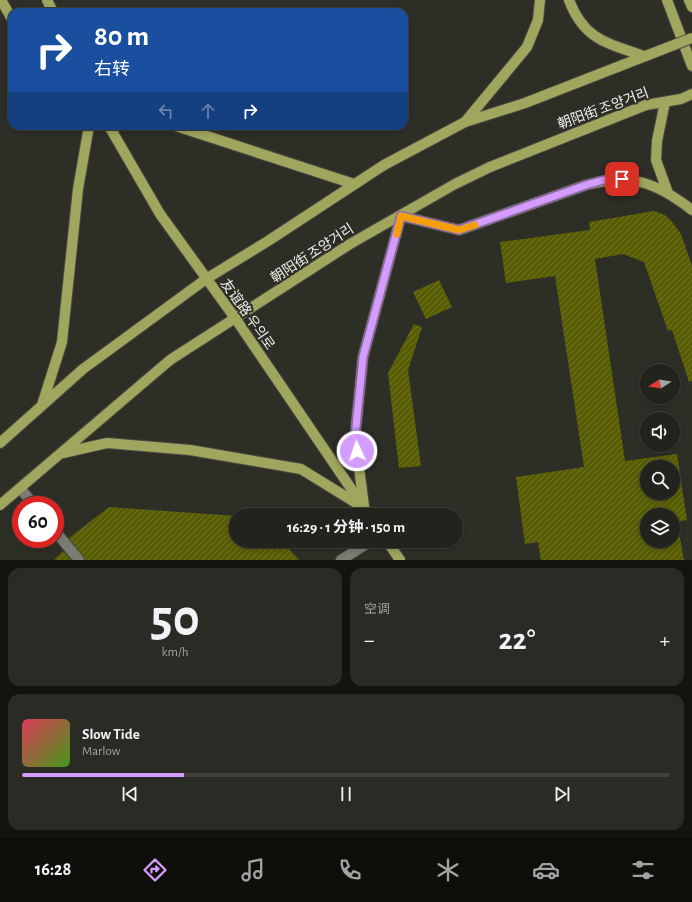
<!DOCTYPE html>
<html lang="zh">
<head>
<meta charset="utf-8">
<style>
  body { margin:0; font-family:"Alegreya Sans","Noto Sans SC","Noto Sans KR",sans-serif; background:#2a2b25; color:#f1f3f6; height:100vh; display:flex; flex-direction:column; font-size:15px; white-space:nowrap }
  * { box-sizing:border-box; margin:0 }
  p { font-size:13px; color:#a2a4a3 }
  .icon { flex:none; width:22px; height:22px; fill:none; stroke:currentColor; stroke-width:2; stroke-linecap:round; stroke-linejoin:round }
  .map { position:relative; height:560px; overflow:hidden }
  .details { display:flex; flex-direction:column; gap:8px; padding:8px; background:#13130f; flex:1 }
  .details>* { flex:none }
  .top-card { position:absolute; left:8px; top:8px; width:400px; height:122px; border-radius:12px; box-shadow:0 2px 6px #0003,0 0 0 1px #3f403b; background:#1a4fa0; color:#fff; overflow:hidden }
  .needle { width:26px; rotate:258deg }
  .fabs { position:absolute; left:640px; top:364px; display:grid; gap:8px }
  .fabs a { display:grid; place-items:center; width:40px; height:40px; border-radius:50%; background:#22231c; box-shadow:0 2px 6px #0003,0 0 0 1px #3f403b; font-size:20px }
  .speed { position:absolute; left:12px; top:496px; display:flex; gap:8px; font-size:20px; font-weight:700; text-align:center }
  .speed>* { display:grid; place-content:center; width:52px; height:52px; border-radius:50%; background:#22231c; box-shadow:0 2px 6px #0003,0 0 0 1px #3f403b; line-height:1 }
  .speed .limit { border:6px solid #d22; background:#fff; color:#111 }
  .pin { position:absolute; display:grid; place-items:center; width:34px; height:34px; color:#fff; margin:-17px; border-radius:8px; box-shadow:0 2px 6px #0006 }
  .me { position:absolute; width:44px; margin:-22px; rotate:357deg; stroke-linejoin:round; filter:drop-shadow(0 0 3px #0008) }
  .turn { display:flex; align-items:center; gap:14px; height:84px; padding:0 20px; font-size:18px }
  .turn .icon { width:52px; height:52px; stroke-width:2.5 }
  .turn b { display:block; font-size:28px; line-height:34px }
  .lanes { display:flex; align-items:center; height:38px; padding:0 20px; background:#0003; justify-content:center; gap:20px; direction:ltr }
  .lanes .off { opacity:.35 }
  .big { font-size:30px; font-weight:700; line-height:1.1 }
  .details .card { flex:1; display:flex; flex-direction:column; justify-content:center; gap:6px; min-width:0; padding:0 14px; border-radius:12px; background:#2a2b25 }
  .details .dial { align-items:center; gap:0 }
  .dial b { font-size:52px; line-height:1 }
  .song { display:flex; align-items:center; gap:12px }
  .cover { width:48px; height:48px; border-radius:6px; background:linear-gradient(135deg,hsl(350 70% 55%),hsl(100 70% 35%)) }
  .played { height:4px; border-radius:2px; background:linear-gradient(90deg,#d49cfc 25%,#3f403b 25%) }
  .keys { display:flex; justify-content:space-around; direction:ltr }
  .heat { display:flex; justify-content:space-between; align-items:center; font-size:22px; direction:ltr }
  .details .tiles { flex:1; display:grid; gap:8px; grid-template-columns:1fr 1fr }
  .card:last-child { grid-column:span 2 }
  .trip { position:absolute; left:229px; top:508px; width:234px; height:40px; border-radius:20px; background:#22231c; box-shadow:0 2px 6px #0003,0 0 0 1px #3f403b; font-weight:700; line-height:40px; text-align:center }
  .tab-bar { display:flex; height:64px; justify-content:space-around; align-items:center; background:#0e0e0b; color:#a2a4a3 }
  .tab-bar .icon { width:28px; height:28px }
  .tab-bar .current { color:#d49cfc }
  .tab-bar b { font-size:18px; color:#f1f3f6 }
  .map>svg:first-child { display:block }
  .building { fill:url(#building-hatch); fill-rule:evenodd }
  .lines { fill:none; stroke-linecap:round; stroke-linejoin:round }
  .minor-casing { stroke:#4a4b42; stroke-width:12 }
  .major-casing { stroke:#4a4b42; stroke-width:12 }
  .minor { stroke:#7b7c72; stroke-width:10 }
  .major { stroke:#a0a65e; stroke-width:10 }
  .major-bridge-casing { stroke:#4a4b42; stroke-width:12; stroke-linecap:butt }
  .major-bridge { stroke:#a0a65e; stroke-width:10 }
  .route-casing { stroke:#8a65a4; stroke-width:10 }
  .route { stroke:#d49cfc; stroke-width:7 }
  .slow { stroke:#f59e0b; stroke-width:7 }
  .labels { text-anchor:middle; stroke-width:4; stroke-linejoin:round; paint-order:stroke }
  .street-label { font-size:14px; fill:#edeee8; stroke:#2d2f26 }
</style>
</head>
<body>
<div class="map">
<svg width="692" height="560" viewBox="0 0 692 560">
  <defs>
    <pattern id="building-hatch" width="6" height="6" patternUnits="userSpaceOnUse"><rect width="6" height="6" fill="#585d03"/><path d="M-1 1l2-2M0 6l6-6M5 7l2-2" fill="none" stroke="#707528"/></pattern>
  </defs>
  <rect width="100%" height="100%" fill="#2d2f26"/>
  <path class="building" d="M654,211l11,4 8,8 8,11 11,32v115l-3,1 -17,-52 -4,1 -24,-69 -21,-8 -28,5 30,202 52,-7 10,66 -10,2 7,38h-143l-3,-18 -13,2 -9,-67 68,-10 -29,-191 -49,7 -6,-41 90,-12 -1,-8zM647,467h26v26h-26zM647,515h26v26h-26z
    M439,280l13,27 -26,12 -13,-27z
    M414,324l8,3 -14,43 13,96 -22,2 -11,-95z
    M109,507l127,9v25h46l17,19h-214l-16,-22z
    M63,551l8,9h-17z"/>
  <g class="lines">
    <defs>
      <path id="minor" d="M20,488l14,17
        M55,531l24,29
        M341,560l30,-19"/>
      <path id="major" d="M1,0l11,19
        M47,0l6,12
        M569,0c15,40 38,43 75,56
        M667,0l25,66
        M689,0l3,7
        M665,102l-8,39 -1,19 12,33
        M465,122l62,-75 11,-27 2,-20
        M109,126l51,88 75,104 134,197
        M176,126l178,58
        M401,216l58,14 127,-45c44,-12 70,-3 106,25
        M42,405l20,-63 16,-153 11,-63
        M0,443l83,-74 123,-90 62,-38 116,-76 81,-43 60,-19 136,-53
        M63,453l44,-10 83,7 111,19 60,37
        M0,505l170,-145 180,-116 105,-60 35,-17 156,-62 35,-6 11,-5
        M364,506l-9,-69 8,-80 38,-141
        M387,541l13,19"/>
    </defs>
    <use href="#minor" class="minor-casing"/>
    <use href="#major" class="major-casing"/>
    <use href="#minor" class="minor"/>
    <use href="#major" class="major"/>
    <defs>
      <path id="major-bridge" d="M661,50l31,-12"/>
    </defs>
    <use href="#major-bridge" class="major-bridge-casing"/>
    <use href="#major-bridge" class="major-bridge"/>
  </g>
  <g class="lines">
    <defs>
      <path id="route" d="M357,451l-2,-14 8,-80 38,-141 58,14 127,-45 18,-5 18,-1"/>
    </defs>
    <use href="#route" class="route-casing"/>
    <use href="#route" class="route"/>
    <path class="slow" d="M397,234l4,-18 58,14 16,-5"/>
  </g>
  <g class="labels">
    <g class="street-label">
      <text transform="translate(603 108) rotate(-20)" y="5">朝阳街 조양거리</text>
      <text transform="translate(312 253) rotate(-33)" y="5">朝阳街 조양거리</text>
      <text transform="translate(248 314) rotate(55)" y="5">友谊路 우의로</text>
    </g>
  </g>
</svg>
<div class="fabs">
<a><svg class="needle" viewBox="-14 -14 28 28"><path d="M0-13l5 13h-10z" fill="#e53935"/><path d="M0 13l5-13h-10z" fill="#a2a4a3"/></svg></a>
<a><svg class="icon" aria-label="sound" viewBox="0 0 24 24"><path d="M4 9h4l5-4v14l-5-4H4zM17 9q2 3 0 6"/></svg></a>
<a><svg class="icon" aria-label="search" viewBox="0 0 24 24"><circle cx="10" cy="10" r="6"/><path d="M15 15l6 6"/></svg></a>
<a><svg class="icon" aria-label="layers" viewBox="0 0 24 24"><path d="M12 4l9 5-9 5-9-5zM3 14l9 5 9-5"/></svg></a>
</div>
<div class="speed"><div class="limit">60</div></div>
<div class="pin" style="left:622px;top:179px;background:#d93025"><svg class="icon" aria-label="arrive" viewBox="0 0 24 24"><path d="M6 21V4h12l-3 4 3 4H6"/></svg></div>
<svg class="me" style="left:357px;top:451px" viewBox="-20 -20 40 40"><circle r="17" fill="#d49cfc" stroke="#fff" stroke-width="3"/><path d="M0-11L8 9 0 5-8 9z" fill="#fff"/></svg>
<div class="trip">16:29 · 1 分钟 · 150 m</div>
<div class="top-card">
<div class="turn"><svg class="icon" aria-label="right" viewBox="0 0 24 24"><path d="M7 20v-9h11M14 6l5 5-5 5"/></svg><div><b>80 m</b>右转</div></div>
<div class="lanes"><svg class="icon off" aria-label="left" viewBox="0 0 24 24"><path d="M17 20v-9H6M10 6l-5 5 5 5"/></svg><svg class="icon off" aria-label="ahead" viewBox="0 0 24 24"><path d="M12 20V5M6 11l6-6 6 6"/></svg><svg class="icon" aria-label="right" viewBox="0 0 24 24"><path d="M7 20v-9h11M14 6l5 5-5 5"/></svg></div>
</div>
</div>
<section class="details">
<div class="tiles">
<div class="card dial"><b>50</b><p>km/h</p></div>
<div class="card"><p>空调</p>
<div class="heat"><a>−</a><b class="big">22°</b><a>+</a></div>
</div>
<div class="card">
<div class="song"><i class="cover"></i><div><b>Slow Tide</b><p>Marlow</p></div></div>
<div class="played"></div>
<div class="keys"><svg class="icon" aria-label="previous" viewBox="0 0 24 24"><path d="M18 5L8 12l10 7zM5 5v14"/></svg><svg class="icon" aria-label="pause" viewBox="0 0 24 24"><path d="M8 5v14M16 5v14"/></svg><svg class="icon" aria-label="next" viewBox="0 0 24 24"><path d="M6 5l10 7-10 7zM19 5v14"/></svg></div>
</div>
</div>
</section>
<nav class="tab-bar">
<b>16:28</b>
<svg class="icon current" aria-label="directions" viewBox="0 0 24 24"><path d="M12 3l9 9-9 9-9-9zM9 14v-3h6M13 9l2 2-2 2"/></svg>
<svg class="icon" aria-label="music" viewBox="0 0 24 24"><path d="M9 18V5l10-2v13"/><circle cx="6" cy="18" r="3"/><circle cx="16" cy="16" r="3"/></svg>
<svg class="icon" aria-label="phone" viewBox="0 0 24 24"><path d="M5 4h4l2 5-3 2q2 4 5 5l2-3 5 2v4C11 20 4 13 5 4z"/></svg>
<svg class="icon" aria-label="climate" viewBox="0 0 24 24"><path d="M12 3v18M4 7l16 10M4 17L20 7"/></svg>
<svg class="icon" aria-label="car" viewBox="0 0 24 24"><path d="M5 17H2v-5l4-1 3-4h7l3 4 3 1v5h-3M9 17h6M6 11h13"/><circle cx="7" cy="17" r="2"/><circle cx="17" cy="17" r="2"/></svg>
<svg class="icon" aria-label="filters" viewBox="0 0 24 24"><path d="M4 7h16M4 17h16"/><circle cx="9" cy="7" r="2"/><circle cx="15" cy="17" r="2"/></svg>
</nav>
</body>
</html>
